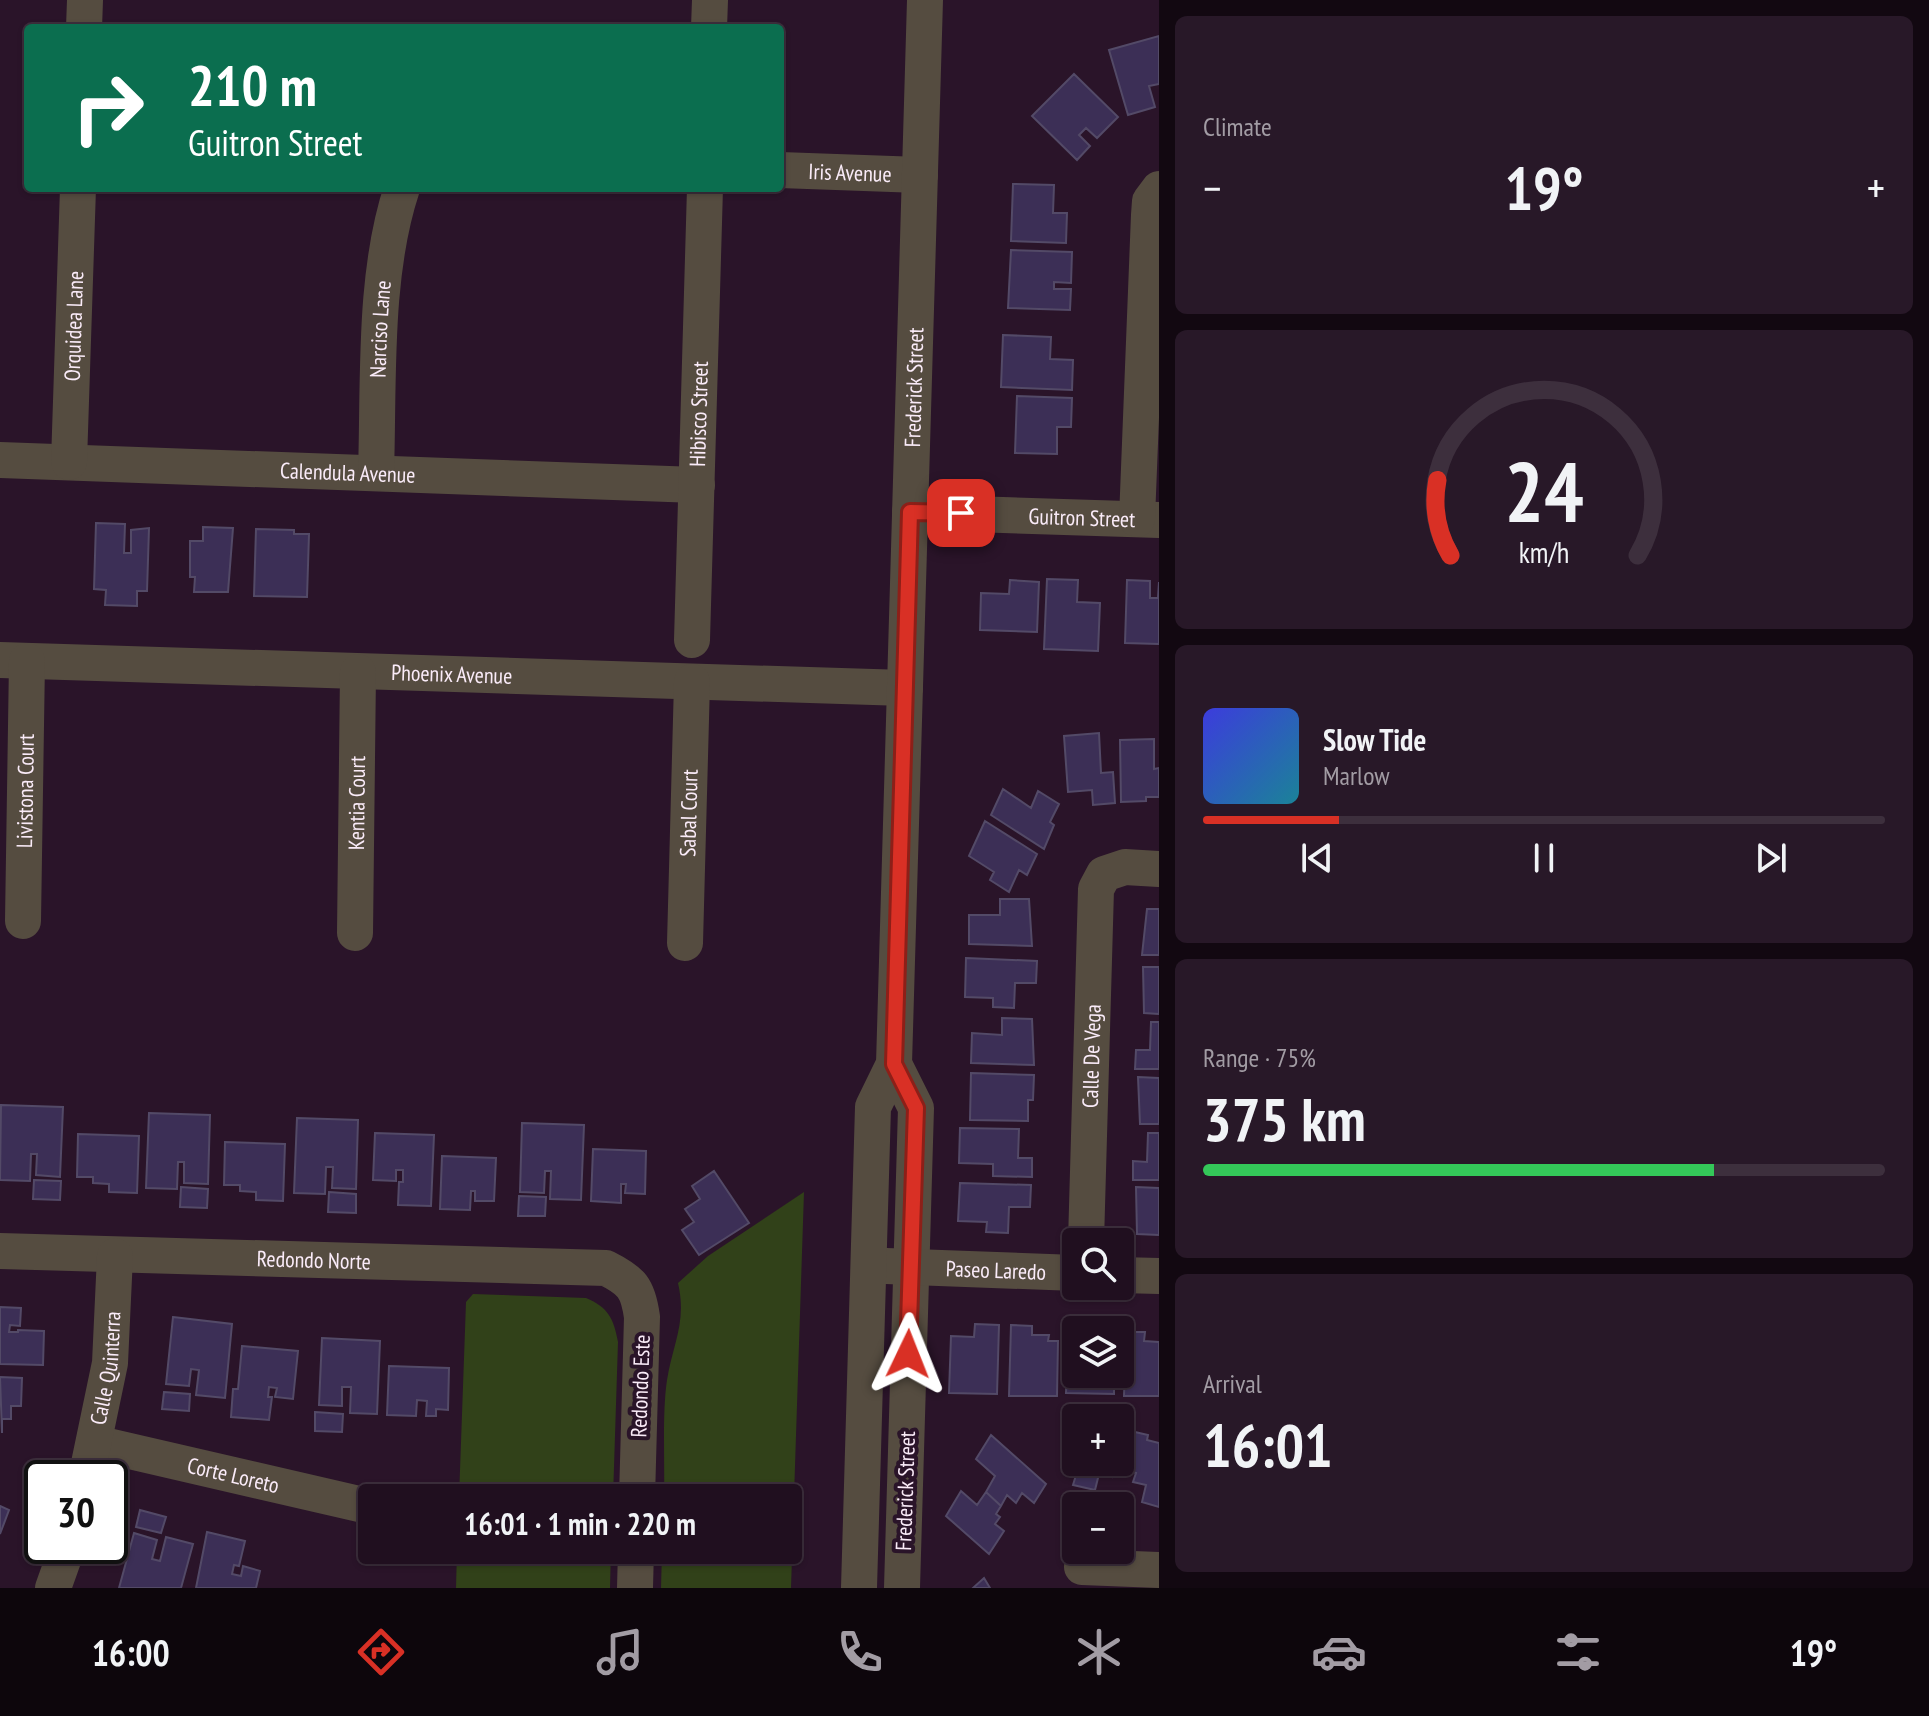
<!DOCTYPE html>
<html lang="en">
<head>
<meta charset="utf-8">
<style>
  body { margin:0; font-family:"PT Sans Narrow",sans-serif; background:#281828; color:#f1f3f6; height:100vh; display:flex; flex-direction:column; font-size:30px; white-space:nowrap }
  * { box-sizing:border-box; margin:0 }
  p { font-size:26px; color:#a29ca4 }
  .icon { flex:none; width:44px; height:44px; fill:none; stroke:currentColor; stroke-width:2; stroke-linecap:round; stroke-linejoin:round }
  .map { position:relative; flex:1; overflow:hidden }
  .drawer { display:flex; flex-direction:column; gap:16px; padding:16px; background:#120811; width:770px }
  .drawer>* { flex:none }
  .banner { position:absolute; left:24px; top:24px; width:760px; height:168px; border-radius:8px; box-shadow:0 2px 6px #0004,0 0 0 2px #3d2f3d; background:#0b6e4f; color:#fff; overflow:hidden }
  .tools { position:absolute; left:1062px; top:1228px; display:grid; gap:16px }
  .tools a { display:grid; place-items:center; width:72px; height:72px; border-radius:8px; background:#200f1f; box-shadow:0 2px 6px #0004,0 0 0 2px #3d2f3d; font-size:40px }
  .speed { position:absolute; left:24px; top:1460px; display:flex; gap:16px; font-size:40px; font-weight:700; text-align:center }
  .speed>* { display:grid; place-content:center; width:104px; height:104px; border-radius:50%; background:#200f1f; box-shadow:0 2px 6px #0004,0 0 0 2px #3d2f3d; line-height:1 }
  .speed .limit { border:4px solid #111; border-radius:12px; background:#fff; color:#111 }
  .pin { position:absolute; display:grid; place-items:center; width:68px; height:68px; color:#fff; margin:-34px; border-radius:16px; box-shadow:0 4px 12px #0006 }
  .me { position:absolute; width:88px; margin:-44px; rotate:2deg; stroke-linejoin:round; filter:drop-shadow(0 0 6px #0008) }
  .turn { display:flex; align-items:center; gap:28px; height:168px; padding:0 32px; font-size:36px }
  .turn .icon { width:104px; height:104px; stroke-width:2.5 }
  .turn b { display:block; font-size:56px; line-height:68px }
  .big { font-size:60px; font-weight:700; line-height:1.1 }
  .drawer .card { flex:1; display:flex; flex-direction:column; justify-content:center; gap:12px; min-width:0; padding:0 28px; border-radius:12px; background:#281828 }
  .drawer .dial { align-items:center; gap:0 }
  .dial svg { height:208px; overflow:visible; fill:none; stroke:#3d2f3d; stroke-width:7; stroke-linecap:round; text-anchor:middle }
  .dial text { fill:#f1f3f6; stroke:none }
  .song { display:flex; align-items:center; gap:24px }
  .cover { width:96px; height:96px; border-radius:12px; background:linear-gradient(135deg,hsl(240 70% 55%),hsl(190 70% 35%)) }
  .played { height:8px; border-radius:4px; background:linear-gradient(90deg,#d93025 20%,#3d2f3d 20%) }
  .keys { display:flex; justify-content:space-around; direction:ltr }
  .heat { display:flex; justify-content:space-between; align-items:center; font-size:44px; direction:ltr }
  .charge { height:12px; border-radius:6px; background:linear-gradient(90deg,#34c759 75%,#3d2f3d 0) }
  .trip { position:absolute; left:358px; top:1484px; width:444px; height:80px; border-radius:8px; background:#200f1f; box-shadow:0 2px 6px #0004,0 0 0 2px #3d2f3d; font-weight:700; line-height:80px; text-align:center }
  .menu { display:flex; height:128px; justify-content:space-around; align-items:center; background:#0d060c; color:#a29ca4 }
  .menu .icon { width:56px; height:56px }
  .menu .current { color:#d93025 }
  .menu b { font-size:36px; color:#f1f3f6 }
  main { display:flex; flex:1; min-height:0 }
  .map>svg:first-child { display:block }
  .green { fill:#314119 }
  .building { fill:#3c2f56; stroke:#534a67; stroke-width:2 }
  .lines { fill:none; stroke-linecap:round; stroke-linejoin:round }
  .minor { stroke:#554c40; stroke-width:36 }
  .route-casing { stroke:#8d1f18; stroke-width:20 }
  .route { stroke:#d93025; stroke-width:14 }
  .labels { text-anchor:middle; stroke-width:8; stroke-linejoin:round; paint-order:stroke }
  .street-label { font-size:22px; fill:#faebf8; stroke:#2a1429 }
</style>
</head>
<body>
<main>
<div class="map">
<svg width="1159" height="1588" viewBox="0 0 1159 1588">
  <rect width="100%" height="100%" fill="#2a1429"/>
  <path class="green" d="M804,1192l-13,396h-130l1,-38h126v-52h-124c1,-36 -2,-84 3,-118 6,-37 20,-58 11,-97l30,-27z
    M473,1294l113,4c22,9 28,21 32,44l-5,156h-154l7,-196z
    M457,1550h154l-1,38h-154z"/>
  <path class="building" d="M1159,36v48l-10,2 6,21 -27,8 -19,-65z
    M1074,74l44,43 -21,21 -11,-10 -7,7 11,11 -13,14 -45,-44z
    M1013,184l41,1 -1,28h14l-1,30 -55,-2z
    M1011,250l61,2 -1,31 -17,-1v7h17l-1,21 -62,-2z
    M1003,335l48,2 -1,22 23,1 -1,30 -71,-3z
    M1017,396l55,2 -1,29h-14v27l-42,-1z
    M96,523l29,1 -1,29h7v-23l18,-2 -2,63h-10v15l-32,-1 1,-15 -12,-1z
    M203,527l30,1 -5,64h-34l1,-15h-5v-36h13z
    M256,529l38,1v4h15l-2,63 -53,-1z
    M1047,579l31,1 -1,22 23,1 -2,48 -54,-2z
    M1010,580l29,2 -2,50 -57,-2 1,-37 28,1z
    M1127,580l23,1v17h8l1,-16v62l-34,-1z
    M1099,733l2,40 12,-1 2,31 -22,2 -1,-15 -24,2 -4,-56z
    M1154,739v30l5,-1v29h-13v4l-25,1 -1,-62z
    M1003,789l28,19 7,-17 21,13 -9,18 4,3 -10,24 -53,-34z
    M985,821l52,33 -10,21 -8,-5 -10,22 -19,-12 4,-8 -25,-16z
    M1000,899h29l3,47 -63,-2v-29h31z
    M1147,909h12v46h-17z
    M966,958l71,3 -1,22h-21l-1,25 -21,-1v-9l-28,-1z
    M1143,967h16v47l-15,-1z
    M1002,1018l30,1 2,46 -63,-2 1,-30 30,2z
    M1151,1022h8v47h-24l1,-19h14z
    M971,1073l63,2 -1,25h-5v21l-58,-1z
    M1138,1077l21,1v46h-19z
    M1,1105l62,2 -3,70 -24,-2 1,-21h-6l-1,27 -30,-1z
    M149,1113l61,2 -2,69 -24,-1v-21h-6l-1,27 -31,-1z
    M297,1118l61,2 -2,69 -24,-1 1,-21h-7l-1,27 -31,-1z
    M522,1123l62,2 -3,75 -31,-1 1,-28h-6l-1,22 -24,-1z
    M960,1128l59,1 -1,29h14v19l-39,-1v-12l-34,-1z
    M375,1133l59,2 -3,71 -33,-1 1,-23h4v-12h-7v11l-23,-1z
    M1148,1133h11v47h-26v-19l14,1z
    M78,1134l61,2 -2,57 -28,-1v-8l-16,-1v-6h-16z
    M225,1142l60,2 -2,57 -27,-1v-8l-16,-1v-6h-16z
    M593,1149l53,2 -1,43 -20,-1 1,-9h-5v19l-30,-2z
    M442,1156l54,2 -2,43h-19v-10h-4l-1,19 -30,-1z
    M714,1171l35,52 -50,32 -17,-25 12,-8 -9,-13 15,-10 -8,-13z
    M34,1180l27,1 -1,19 -27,-1z
    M960,1183l71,2 -1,22h-21l-1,26 -22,-1 1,-10 -29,-1z
    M181,1187l27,2 -1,19 -27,-1z
    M1136,1187l23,1v47l-22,-1z
    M329,1192l27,2v19l-28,-1z
    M519,1196l27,1 -1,19h-27z
    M0,1307l21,1 -1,18 -10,-1 -1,7h9v-2l26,1 -1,34 -43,-1z
    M173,1317l59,7 -7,74 -29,-3 3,-25 -8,-1 -2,17 -23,-2z
    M975,1324l24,1 -2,69 -48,-1 2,-57 23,1z
    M1011,1325l21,1v9h17l-1,6h10l-1,55h-48z
    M1126,1332h19l-1,9 15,1v54h-35z
    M322,1338l58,3 -3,73 -27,-1 1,-26h-9v19l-23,-1z
    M1068,1338h8v36h38v20l-48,-1z
    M242,1346l56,5 -5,48 -18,-2 2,-9 -8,-1 -1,10h4l-3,23 -38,-3 2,-28h5z
    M389,1366l60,2 -1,42 -12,-1v7h-10l1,-15 -10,-1 -1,16 -29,-1z
    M0,1377l22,1 -1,28h-10v13h-9v14z
    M164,1392l26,2 -1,17 -27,-2z
    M315,1412l28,2 -1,18 -27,-1z
    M1122,1428l13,4 -10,38 -10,-3 -3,10 -13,-3 -4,16 -22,-5 7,-23h40z
    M1135,1432l13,3 -1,5 12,3v64l-17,-5 4,-17 -13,-3 3,-9 -11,-3z
    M991,1435l55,49 -12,19 -12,-10 -6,10 -9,-8 -6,11 -15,-14 9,-16 -19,-17z
    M961,1491l16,14 9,-13 15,14 -5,8 4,3 -5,7 9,7 -15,23 -43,-38z
    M0,1506l9,4 -9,24z
    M140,1510l26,7 -5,16 -25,-6z
    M207,1532l38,9 -6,25 -5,-1 -2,9 9,2 2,-10 17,5 -4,17h-60z
    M134,1533l23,7 -5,19 8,2 6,-24 27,7 -12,44h-62z
    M984,1578l6,10h-17z"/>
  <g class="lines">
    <g class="minor">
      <path d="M84,28l1,-28"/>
      <path d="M709,28l1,-28"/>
      <path id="s1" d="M780,170l140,5"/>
      <path id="s2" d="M0,460l697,25"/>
      <path id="s3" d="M69,462l9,-274"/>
      <path id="s4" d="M376,473c3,-91 -3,-198 26,-285"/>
      <path id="s5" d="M910,512l249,8"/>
      <path d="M1137,519l12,-304 1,-14 9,-12"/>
      <path id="s6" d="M692,640l13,-452"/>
      <path id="s7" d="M0,660l905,28"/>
      <path id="s8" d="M23,921l4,-260"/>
      <path id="s9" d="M355,933l3,-261"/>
      <path id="s10" d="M685,943l7,-261"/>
      <path d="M894,1064l22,44 -14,480"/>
      <path id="s11" d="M1086,1242l10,-353 8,-15 21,-7 34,2"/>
      <path id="s12" d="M0,1251l606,17c26,13 32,20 36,49l-5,181"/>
      <path id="s13" d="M886,1266l190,7"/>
      <path d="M1120,1275l39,1"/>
      <path id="s14" d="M95,1443l277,64"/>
      <path id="s15" d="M86,1478l24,-115 5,-107"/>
      <path d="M1082,1567l77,3"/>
      <path d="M53,1588l15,-42"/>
      <path d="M635,1588l1,-38"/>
      <path id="s16" d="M859,1588l14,-481 21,-43 31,-1064"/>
    </g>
  </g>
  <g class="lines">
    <defs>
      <path id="route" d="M908,1354l8,-246 -22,-44 16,-552 51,1"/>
    </defs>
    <use href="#route" class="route-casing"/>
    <use href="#route" class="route"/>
  </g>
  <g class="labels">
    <g class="street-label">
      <text dy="8" stroke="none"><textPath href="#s1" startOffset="70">Iris Avenue</textPath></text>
      <text dy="8" stroke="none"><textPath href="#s3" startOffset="136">Orquidea Lane</textPath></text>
      <text dy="8" stroke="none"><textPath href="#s4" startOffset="144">Narciso Lane</textPath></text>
      <text dy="8" stroke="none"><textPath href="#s16" startOffset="1206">Frederick Street</textPath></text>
      <text dy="8" stroke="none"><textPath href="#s6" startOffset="226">Hibisco Street</textPath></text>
      <text dy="8" stroke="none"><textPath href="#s2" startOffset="348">Calendula Avenue</textPath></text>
      <text dy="8" stroke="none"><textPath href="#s5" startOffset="172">Guitron Street</textPath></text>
      <text dy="8" stroke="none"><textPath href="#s7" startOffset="452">Phoenix Avenue</textPath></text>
      <text dy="8" stroke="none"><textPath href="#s8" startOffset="130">Livistona Court</textPath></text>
      <text dy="8" stroke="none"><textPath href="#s9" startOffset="130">Kentia Court</textPath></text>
      <text dy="8" stroke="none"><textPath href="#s10" startOffset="130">Sabal Court</textPath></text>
      <text dy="8" stroke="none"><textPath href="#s11" startOffset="186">Calle De Vega</textPath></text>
      <text dy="8" stroke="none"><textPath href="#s12" startOffset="314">Redondo Norte</textPath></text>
      <text dy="8" stroke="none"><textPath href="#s13" startOffset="110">Paseo Laredo</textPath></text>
      <text dy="8" stroke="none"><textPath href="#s15" startOffset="112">Calle Quinterra</textPath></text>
      <text transform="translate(640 1386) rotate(-88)" y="8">Redondo Este</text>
      <text dy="8" stroke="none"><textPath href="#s14" startOffset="142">Corte Loreto</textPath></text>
      <text transform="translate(905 1491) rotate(-88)" y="8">Frederick Street</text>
    </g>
  </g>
</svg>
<div class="tools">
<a><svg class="icon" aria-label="search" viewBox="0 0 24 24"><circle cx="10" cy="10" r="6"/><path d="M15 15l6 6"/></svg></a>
<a><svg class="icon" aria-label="layers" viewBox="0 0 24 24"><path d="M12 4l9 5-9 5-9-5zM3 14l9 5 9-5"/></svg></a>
<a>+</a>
<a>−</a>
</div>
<div class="speed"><div class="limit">30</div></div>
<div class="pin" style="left:961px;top:513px;background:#d93025"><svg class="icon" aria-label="arrive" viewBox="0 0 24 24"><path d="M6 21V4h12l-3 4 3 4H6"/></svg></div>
<svg class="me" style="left:908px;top:1354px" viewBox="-20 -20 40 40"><path d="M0-17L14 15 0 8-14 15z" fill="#d93025" stroke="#fff" stroke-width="4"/></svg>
<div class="trip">16:01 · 1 min · 220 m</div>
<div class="banner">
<div class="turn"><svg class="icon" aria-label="right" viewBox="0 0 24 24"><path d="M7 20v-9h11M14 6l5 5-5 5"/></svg><div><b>210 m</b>Guitron Street</div></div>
</div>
</div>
<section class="drawer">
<div class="card"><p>Climate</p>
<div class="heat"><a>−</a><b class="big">19°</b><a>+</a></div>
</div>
<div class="card dial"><svg viewBox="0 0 100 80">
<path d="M14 69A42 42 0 1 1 86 69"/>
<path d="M14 69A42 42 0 0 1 9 40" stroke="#d93025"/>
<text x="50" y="56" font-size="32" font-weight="700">24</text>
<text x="50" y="72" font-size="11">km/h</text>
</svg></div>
<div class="card">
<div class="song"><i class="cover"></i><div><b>Slow Tide</b><p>Marlow</p></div></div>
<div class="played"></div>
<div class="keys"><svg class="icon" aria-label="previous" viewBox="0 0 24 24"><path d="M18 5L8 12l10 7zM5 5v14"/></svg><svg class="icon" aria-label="pause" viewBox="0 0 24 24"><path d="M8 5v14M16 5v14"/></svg><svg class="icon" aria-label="next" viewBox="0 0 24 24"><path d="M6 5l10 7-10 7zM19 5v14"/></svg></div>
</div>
<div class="card"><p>Range · 75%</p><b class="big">375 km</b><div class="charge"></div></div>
<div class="card"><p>Arrival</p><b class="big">16:01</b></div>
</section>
</main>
<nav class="menu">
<b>16:00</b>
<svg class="icon current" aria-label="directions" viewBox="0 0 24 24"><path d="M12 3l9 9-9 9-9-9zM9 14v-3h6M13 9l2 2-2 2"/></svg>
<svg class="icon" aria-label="music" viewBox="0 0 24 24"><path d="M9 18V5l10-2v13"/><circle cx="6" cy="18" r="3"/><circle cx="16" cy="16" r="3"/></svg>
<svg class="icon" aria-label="phone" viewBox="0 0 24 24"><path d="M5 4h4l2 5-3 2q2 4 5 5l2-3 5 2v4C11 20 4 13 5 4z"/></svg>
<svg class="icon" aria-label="climate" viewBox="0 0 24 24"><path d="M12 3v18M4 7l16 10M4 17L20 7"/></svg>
<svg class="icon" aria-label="car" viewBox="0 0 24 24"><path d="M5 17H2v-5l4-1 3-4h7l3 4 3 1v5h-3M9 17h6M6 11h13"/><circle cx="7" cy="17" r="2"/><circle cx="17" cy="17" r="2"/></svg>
<svg class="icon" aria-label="filters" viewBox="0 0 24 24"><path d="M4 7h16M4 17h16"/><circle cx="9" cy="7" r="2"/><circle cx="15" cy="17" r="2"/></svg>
<b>19°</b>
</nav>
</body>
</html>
